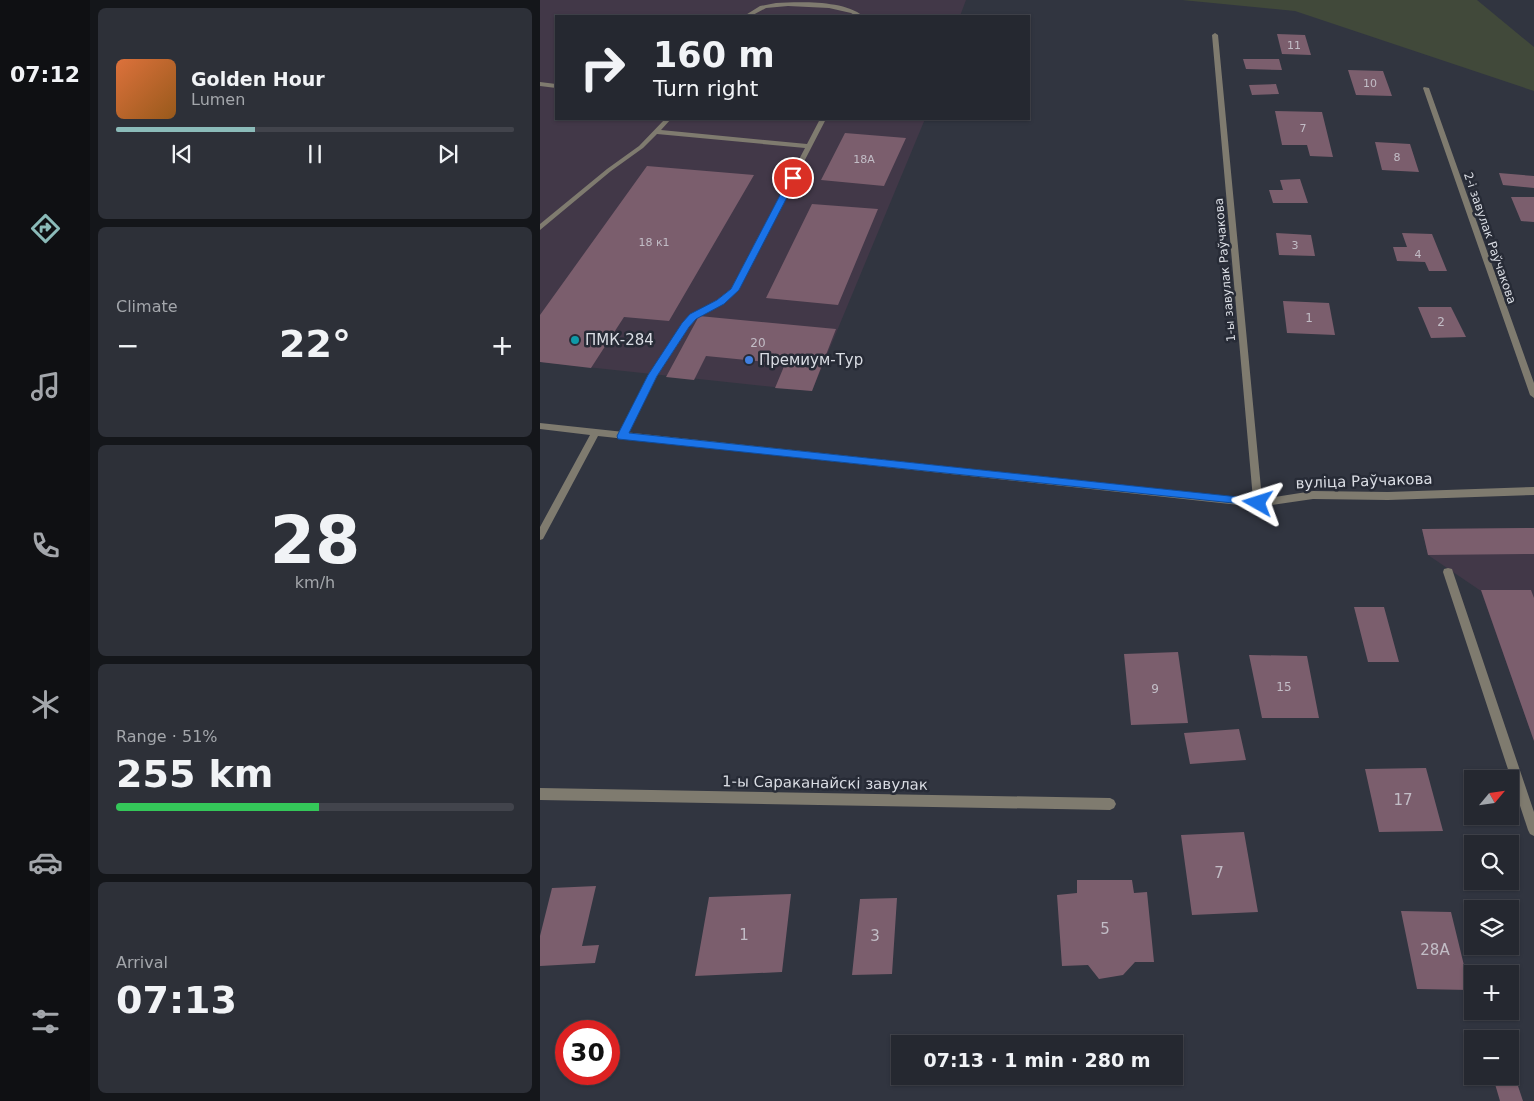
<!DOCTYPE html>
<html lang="en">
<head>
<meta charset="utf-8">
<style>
  body { margin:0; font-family:"DejaVu Sans",sans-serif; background:#2d3038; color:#f1f3f6; height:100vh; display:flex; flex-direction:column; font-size:19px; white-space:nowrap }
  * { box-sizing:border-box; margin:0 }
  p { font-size:16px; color:#a3a6ab }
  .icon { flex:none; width:28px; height:28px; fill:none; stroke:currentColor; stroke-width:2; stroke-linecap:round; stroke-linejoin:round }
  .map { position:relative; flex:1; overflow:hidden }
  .drawer { display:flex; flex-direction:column; gap:8px; padding:8px; background:#14161a; width:450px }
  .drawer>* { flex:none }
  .hud { position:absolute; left:15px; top:15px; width:475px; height:105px; border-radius:0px; box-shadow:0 1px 4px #0004,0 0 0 1px #42444c; background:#252830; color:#f1f3f6; overflow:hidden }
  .needle { width:32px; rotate:61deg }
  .buttons { position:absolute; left:924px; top:770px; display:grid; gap:10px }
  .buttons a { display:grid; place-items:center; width:55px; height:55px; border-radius:0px; background:#252830; box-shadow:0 1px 4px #0004,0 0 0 1px #42444c; font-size:25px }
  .speed { position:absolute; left:15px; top:1020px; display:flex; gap:10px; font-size:25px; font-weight:700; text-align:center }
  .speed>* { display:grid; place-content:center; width:65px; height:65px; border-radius:50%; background:#252830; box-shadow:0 1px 4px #0004,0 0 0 1px #42444c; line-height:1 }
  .speed .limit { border:8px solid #d22; background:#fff; color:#111 }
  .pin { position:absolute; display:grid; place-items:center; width:42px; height:42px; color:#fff; margin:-21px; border:2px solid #fff; border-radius:50%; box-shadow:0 1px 5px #0007 }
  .me { position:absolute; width:55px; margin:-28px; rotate:276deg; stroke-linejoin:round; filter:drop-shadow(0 0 4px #0008) }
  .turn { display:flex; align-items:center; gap:18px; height:105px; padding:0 15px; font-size:22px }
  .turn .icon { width:65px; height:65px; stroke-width:2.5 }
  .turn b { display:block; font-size:35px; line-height:42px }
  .big { font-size:38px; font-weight:700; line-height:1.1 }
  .drawer .tile { flex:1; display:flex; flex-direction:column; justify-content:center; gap:8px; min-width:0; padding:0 18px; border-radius:8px; background:#2d3038 }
  .drawer .dial { align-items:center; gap:0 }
  .dial b { font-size:65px; line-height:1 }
  .song { display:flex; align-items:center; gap:15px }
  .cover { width:60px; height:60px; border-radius:8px; background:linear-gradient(135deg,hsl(20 70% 55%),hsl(30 70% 35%)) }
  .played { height:5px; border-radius:2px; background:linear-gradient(90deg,#8bbbb9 35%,#42444c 35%) }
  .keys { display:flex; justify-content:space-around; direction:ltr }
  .heat { display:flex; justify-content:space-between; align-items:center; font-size:28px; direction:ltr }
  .charge { height:8px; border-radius:4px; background:linear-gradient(90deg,#34c759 51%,#42444c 0) }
  .trip { position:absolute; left:351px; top:1035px; width:292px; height:50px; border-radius:0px; background:#252830; box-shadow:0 1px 4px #0004,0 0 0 1px #42444c; font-weight:700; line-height:50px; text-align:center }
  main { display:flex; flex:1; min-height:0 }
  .dock { display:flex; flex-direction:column; width:90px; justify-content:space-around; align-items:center; background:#0f1013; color:#a3a6ab }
  .dock .icon { width:35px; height:35px }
  .dock .active { color:#8bbbb9 }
  .dock b { font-size:22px; color:#f1f3f6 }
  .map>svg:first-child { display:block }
  .industrial { fill:#423848 }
  .green { fill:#41493a }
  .building { fill:#7b5e6d }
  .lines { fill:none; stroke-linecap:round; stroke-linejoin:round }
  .lane { fill:#7f7b6f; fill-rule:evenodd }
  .street { fill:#7f7b6f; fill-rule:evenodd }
  .route { fill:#1a73e8; stroke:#114b97 }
  .culture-dot { fill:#0f9aa8; stroke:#272b36; stroke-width:2 }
  .shop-dot { fill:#3f7fe0; stroke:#272b36; stroke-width:2 }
  .labels { text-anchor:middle; stroke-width:5; stroke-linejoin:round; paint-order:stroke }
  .far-number-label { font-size:11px; fill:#c2bdc6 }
  .far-street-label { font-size:12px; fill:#dadde4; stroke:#272b36 }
  .number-label { font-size:12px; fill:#c2bdc6 }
  .poi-label { font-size:15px; fill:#dadde4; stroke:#272b36; text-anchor:start }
  .street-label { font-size:15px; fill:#dadde4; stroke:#272b36 }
  .near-number-label { font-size:15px; fill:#c2bdc6 }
</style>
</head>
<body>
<main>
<nav class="dock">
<b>07:12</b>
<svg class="icon active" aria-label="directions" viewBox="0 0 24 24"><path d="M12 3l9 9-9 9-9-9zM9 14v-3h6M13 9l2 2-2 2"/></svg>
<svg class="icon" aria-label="music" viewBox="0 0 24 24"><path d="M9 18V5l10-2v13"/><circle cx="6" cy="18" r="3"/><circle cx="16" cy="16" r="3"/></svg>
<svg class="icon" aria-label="phone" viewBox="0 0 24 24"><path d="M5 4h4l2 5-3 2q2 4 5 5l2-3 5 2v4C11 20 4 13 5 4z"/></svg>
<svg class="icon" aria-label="climate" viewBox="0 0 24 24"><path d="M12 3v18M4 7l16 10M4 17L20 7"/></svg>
<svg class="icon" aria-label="car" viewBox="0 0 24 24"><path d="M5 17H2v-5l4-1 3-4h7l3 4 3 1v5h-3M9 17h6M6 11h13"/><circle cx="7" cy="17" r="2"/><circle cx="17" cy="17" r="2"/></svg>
<svg class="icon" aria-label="filters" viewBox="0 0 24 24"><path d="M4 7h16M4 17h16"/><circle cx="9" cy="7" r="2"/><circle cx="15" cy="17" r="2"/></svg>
</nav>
<section class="drawer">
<div class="tile">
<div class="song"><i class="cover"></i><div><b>Golden Hour</b><p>Lumen</p></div></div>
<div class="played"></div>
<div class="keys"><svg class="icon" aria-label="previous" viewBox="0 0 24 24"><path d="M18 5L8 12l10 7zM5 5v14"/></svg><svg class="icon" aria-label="pause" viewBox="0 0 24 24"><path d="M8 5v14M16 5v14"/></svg><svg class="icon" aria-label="next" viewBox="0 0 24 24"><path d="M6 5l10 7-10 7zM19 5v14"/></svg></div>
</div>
<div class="tile"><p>Climate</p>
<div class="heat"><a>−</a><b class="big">22°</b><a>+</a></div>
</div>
<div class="tile dial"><b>28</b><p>km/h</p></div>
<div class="tile"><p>Range · 51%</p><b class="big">255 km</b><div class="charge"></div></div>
<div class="tile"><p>Arrival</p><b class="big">07:13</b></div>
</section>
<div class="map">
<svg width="994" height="1101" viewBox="0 0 994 1101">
  <rect width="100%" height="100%" fill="#313540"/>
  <path class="industrial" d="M0,0h426l-6,16h-404v103h369l-113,272 -272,-29z
    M994,528v213l-53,-150 -53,-36 -6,-26z"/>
  <path class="green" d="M642,0h295l57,47v44l-239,-80z"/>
  <path class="building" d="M737,34l28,1 6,20 -29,-1z
    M703,59h36l3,11 -36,-1z
    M808,70l35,1 9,25 -36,-1z
    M736,84l3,10 -27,1 -3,-10z
    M735,111l47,1 11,45 -23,-1 -3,-11h-25z
    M305,133l61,5 -22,48 -63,-6z
    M835,142l35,2 9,28 -37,-2z
    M107,166l107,9 -85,146 -45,-4 -33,51 -51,-6v-47z
    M959,173l35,3v12l-31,-3z
    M760,179l8,24h-35l-4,-13h14l-3,-10z
    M971,197h23v25l-13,-1z
    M272,204l66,5 -40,96 -72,-7z
    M736,233l35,2 4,21 -36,-1z
    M862,233l30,1 15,37h-18l-4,-9 -28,-1 -4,-14h14z
    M743,301l46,2 6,32 -48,-2z
    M878,307h33l15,30 -35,1z
    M159,316l137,13 -24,62 -37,-3 10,-24 -79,-8 -12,24 -28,-3z
    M994,528v26l-106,1 -6,-26z
    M941,590h50l3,8v143z
    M814,607h30l15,55h-31z
    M638,652l10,71 -57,2 -7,-71z
    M709,655l58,1 12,62h-57z
    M699,729l7,31 -56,4 -6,-31z
    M886,768l17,63 -64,1 -14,-63z
    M704,832l14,80 -66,3 -11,-80z
    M537,880h55l2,13 13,-1 7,70h-19l-12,13 -24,4 -11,-14 -26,1 -5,-71 20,-2z
    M56,886l-14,60 17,-1 -4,18 -55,3v-30l12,-48z
    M251,894l-9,78 -87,4 14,-79z
    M357,898l-5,76 -40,1 8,-76z
    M861,911l50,1 19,78 -53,-1z
    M977,1083l6,18h-23l-5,-17z"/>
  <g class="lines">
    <path class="lane" d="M236,3c24,-1 67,-3 87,13h-7l-5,-3 -22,-5 -41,-2 -22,2 -15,8h-7l16,-10z
      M0,82l16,2v4l-16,-2z
      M125,119h6l-10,11 146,14 13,-25h6l-88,171 -15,14 -27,15 -7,8 -32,49 -30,60 -5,3 -5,-3 32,-61 34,-52 7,-8 27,-15 14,-11 74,-141 -148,-14 -14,14 -32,23 -71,59v-6l67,-55 32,-23z"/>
    <path class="street" d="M675,33l3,2 44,464 51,-8 75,1 146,-5v8l-146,5 -75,-1 -55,8 -660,-71 -55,103 -3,1v-13l50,-92 -50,-6v-6l713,76 -41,-464z
      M884,87l5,1 105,295v15l-4,-3 -107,-307z
      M908,568l4,1 1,3 81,240v24l-4,-2 -2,-4 -85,-258 1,-3z
      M0,788l570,10 4,2 2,4 -2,4 -4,2 -570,-10z"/>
  </g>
  <path class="route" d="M253,176l4,2 -58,112 -15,14 -28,15 -7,8 -32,49 -28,57 629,66 4,1v6l-644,-67 -1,-3 31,-61 34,-52 8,-9 27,-14 14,-11 58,-111z"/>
  <circle class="culture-dot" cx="35" cy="340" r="5"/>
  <circle class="shop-dot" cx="209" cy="360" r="5"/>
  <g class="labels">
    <g class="far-number-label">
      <text x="754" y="49">11</text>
      <text x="830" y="87">10</text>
      <text x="763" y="132">7</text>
      <text x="857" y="161">8</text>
      <text x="324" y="163">18А</text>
      <text x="114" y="246">18 к1</text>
      <text x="755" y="249">3</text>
      <text x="878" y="258">4</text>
    </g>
    <g class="far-street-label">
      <text transform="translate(950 238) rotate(71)" y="4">2-і завулак Раўчакова</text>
      <text transform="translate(685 270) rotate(-95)" y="4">1-ы завулак Раўчакова</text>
    </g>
    <g class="number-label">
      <text x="769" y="322">1</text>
      <text x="901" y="326">2</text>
      <text x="218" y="347">20</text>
      <text x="744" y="691">15</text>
      <text x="615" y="693">9</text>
    </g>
    <g class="poi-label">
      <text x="45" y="345">ПМК-284</text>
      <text x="219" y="365">Премиум-Тур</text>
    </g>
    <g class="street-label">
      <text transform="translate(824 481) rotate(-2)" y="5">вуліца Раўчакова</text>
      <text transform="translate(285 783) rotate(1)" y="5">1-ы Сараканайскі завулак</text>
    </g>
    <g class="near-number-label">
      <text x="863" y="805">17</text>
      <text x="679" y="878">7</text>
      <text x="565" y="934">5</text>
      <text x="204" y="940">1</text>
      <text x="335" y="941">3</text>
      <text x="895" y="955">28А</text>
    </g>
  </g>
</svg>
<div class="buttons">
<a><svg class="needle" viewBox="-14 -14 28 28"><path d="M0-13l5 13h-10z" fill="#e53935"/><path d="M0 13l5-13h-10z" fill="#a3a6ab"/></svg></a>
<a><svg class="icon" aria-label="search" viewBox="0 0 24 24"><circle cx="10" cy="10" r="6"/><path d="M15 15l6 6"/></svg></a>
<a><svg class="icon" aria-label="layers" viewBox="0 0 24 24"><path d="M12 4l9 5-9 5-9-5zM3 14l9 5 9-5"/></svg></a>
<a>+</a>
<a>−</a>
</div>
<div class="speed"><div class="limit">30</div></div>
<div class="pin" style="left:253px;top:178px;background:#d93025"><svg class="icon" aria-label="arrive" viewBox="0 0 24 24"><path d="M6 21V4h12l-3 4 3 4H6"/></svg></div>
<svg class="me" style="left:718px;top:503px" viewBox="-20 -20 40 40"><path d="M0-17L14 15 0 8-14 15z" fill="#1a73e8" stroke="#fff" stroke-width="4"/></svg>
<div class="trip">07:13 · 1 min · 280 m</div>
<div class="hud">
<div class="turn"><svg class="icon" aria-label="right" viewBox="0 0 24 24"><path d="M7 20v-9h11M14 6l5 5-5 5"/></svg><div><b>160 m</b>Turn right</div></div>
</div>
</div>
</main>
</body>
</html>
